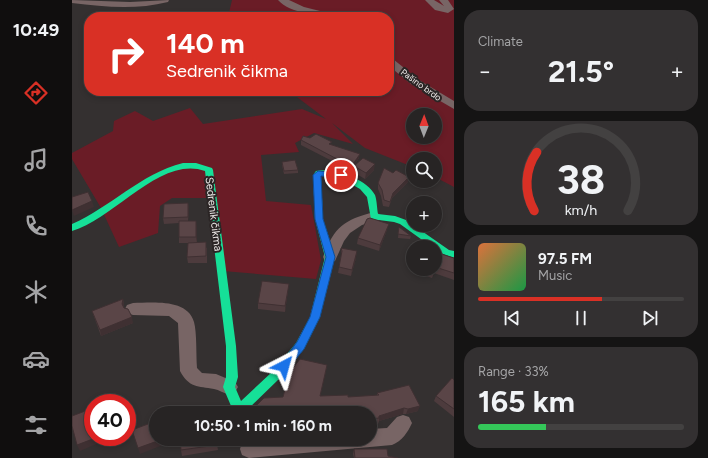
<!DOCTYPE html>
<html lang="en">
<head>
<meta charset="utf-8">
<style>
  body { margin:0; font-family:Figtree,sans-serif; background:#333031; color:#f1f3f6; height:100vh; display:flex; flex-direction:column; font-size:15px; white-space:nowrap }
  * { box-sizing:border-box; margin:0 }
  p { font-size:13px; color:#a4a4a6 }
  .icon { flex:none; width:22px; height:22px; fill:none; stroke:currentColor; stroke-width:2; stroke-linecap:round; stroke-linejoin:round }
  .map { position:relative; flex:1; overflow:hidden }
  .details { display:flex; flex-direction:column; gap:10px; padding:10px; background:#151414; width:254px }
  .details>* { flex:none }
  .guide { position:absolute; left:12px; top:12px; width:310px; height:84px; border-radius:16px; box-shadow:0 2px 6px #0003,0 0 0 1px #434141; background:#d93025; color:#fff; overflow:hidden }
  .needle { width:26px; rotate:1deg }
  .buttons { position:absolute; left:334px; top:108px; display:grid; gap:8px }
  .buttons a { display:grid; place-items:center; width:36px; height:36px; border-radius:50%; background:#272424; box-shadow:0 2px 6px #0003,0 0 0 1px #434141; font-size:20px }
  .speed { position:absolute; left:12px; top:394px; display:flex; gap:8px; font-size:20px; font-weight:700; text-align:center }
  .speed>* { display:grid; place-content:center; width:52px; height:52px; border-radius:50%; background:#272424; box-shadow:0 2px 6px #0003,0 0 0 1px #434141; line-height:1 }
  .speed .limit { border:6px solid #d22; background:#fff; color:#111 }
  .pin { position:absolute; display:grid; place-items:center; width:34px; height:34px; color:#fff; margin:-17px; border:2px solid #fff; border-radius:50%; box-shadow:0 1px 4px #0007 }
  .me { position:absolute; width:44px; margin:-22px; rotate:39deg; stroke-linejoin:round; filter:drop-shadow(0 0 3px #0008) }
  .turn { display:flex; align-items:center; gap:14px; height:84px; padding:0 16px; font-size:18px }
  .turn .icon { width:52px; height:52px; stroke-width:2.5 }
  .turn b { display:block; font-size:28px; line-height:34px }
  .big { font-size:30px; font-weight:700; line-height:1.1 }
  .details .widget { flex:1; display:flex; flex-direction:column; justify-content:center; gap:6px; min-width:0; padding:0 14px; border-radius:16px; background:#333031 }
  .details .dial { align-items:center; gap:0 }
  .dial svg { height:104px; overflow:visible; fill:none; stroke:#434141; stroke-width:7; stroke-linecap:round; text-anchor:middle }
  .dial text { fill:#f1f3f6; stroke:none }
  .song { display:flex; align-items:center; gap:12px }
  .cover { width:48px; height:48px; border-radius:6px; background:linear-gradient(135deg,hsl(20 70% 55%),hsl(140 70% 35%)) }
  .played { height:4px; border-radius:2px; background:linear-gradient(90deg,#d93025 60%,#434141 60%) }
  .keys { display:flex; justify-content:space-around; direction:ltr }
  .heat { display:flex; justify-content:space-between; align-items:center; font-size:22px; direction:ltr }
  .charge { height:6px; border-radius:3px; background:linear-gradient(90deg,#34c759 33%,#434141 0) }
  .trip { position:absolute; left:77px; top:406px; width:228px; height:40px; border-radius:20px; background:#272424; box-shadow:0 2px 6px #0003,0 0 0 1px #434141; font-weight:700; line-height:40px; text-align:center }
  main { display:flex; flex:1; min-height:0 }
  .tab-bar { display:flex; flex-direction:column; width:72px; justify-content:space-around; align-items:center; background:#100e0e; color:#a4a4a6 }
  .tab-bar .icon { width:28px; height:28px }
  .tab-bar .selected { color:#d93025 }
  .tab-bar b { font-size:18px; color:#f1f3f6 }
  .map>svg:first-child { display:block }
  .green { fill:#6a1c26; fill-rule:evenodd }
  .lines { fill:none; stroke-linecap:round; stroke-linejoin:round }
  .street { fill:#786565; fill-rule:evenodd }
  .fast { fill:#16e098; fill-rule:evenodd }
  .wall { fill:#4d3b3d }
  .shaded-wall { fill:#3f3032 }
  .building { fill:#5a4547; stroke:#3f3032 }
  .route { fill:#1a73e8; stroke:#114b97 }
  .labels { text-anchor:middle; stroke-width:4; stroke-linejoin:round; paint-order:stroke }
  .far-street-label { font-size:9px; fill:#ebe7e6; stroke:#2b2525 }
  .street-label { font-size:11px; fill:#ebe7e6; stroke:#2b2525 }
</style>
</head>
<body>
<main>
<nav class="tab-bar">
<b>10:49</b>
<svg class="icon selected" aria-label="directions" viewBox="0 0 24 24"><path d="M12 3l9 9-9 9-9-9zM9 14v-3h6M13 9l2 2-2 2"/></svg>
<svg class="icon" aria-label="music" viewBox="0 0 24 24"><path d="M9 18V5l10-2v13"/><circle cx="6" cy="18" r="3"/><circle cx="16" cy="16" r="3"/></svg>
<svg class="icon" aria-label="phone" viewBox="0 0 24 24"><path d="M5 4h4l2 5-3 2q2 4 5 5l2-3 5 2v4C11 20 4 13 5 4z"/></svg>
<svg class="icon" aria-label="climate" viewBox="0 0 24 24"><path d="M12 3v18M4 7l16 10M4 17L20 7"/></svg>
<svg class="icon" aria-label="car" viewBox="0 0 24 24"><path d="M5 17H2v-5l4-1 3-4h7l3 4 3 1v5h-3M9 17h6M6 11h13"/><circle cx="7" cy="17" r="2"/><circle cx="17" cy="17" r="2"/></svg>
<svg class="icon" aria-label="filters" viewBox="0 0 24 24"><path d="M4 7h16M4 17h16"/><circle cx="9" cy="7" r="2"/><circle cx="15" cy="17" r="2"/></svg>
</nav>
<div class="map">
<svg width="382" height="458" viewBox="0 0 382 458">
  <rect width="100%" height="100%" fill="#343030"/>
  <path class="green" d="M160,0h222v187l-19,-10v-18h-22v8l-48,-19 -33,-25 21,21 -39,-11 -19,10 4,9 -38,3 5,46 45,4 10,55 -5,19 -93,-8 -8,-73h-43l-12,8 -2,27 -39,14 -18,-39 -29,-49v-6l41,-22 1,-10 21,-10 18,10 37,-13 13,16 99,-15 24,10 -37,-28h100v-74h-161zM341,115h22v22h-22z"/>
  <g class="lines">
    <path class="street" d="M0,0l58,2 39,-2 -1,2c-32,8 -63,5 -96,1z
      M206,0h11l15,7 32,8 2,2c-17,0 -49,-4 -60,-17z
      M353,0h9l10,6 -5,-6h9l6,9 -6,4 -13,-3z
      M317,58l4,1 26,21 35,21v8l-43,-25 -22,-18z
      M302,212l5,2 2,3 -2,3 -17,5 -12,8 -6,8 -9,20 -5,1 -5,-1 -2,-4c11,-30 21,-37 51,-45z
      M61,303c18,0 54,-5 61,19 3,11 2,33 3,46l5,5 14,1 19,8 3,5 -3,5 -6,3c-5,-2 -10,-5 -15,-6 -16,-3 -25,-1 -34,-18l-2,-48 -9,-7 -36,-1 -6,-2 -2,-4 2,-4z
      M331,415l6,2 3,6c-4,9 -10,18 -20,22l-143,13 -7,-3 -2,-6 2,-6 7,-3 12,-1h109v-10l17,-1 10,-11z"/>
    <path class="fast" d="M111,163h13l16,5 1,2 23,176 2,31 -3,10 6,14 31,-29 24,-29 14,-26 15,-60 -10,-38 -2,-44 3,-4c17,-4 51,8 59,24 2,6 2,14 3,19l17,2 11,4 43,30 5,1v7l-11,-4 -8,-5v-2h-3l-32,-23 -6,-2 -23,-3 -4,-22 -7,-8 -21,-12 -18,-1 2,43 12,38 -15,60 -16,32 -24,29 -35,34 1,1h-12l-11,-26 3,-10v-31l-21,-175c-44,-16 -91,48 -133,60v-7c39,-17 68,-50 111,-61z"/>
  </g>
  <path class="wall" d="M229,140l30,5 28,13 -5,8 20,4 -9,9 -12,-7 1,-6 -2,3 -16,-6 -35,-18z
    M210,162l16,8v3l-14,1 -2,-9z
    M336,182l-16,16 -3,9 -6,-1 -2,-10 -3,-7v-6z
    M116,203l1,6 -1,12 9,6v15l10,6v15h-19l-1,-6 1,-14h-9v-20l-15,1 -1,-6z
    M327,227l12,9 -1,3 -12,-1z
    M315,230l-8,21 -22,-7 1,-6z
    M269,248l15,10 -5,18 -13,-3 3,-17z
    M363,252l19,6v22l-20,-7 -2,5 -16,-6 1,-3h18z
    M216,290l-3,22 -27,-3v-6z
    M51,299l1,6v2l9,16 -32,13 -9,-25z
    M255,365l-7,31 28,1 29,-1v-3l41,18 -12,3h-3l-24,7 -1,3h-8v-11h-114v-7l27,-9z
    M382,380v37l-20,-16 2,-5z
    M144,439l2,11 -36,6 -1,-6z
    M282,449l34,7 10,2h-44l-1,-4z"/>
  <path class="shaded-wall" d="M288,154l-1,4 -7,11 1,-5z
    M303,164l-1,6 -9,9 1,-6z
    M337,177l-1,5 -16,16 -3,9 4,-14z
    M20,201l2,6 -20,9 -2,-6z
    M116,203l1,6 -1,14z
    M124,221l1,6v16l-1,-6z
    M317,224l-2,6 -8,21 1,-6z
    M285,251l-1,7 -5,18 1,-6z
    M217,284l-1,6 -3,22v-6z
    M51,299l1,6v5l-2,-6z
    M60,317l1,6 -32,13 -1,-6z
    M255,365l-1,6 -7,31 1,-6z
    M348,406l-2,5 -12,3 2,-5z
    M332,408l-1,6 -24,7v-5z
    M26,437h15l-33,14 -3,-6z
    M91,439h15l-38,15 -2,-6z"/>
  <path class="building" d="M63,12l10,1 -2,4h-11z
    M244,134l16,8 -3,2 31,10 -7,10 -16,-5 -36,-19 2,-4 7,2z
    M291,158l12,6 -9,9 -12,-7z
    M223,160l3,10 -14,1 -2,-9z
    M312,168l9,5 3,-3 13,7 -16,16 -3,9 -6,-2 -2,-10 -4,-7z
    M16,192l4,9 -20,9v-13z
    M116,203v14l-25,1 1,-14z
    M298,218l19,6 -9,21 -22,-7 9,-19z
    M107,221h17v16h-17z
    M327,227l12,9 -13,-2z
    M134,242v14l-19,1 1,-14z
    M269,248l16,3 -5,19 -13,-3 3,-16z
    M363,252l19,6v15l-19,-6v1z
    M354,269h8l-1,3z
    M190,281l27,3 -4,22 -27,-3z
    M51,299l-1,5 2,4 4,1 4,8 -32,13 -8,-19z
    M228,359l27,6 -7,31 28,-1v2l31,-2 -2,-2 32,-8 11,21 -12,3 -4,-1 -25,8v2l-9,1v-6h-113l-1,-7 8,-8 19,-1 6,-24z
    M380,378l2,2v29l-18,-13z
    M21,408v29h5l-21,8 -5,-19v-10z
    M84,421v18h7l-25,9 -6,-18z
    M108,439h36l1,6 -36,5z
    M282,449h33l1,7 10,2h-43z"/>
  <path class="route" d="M246,171l23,2 4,2 -4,3 -20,-2 2,43 12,38 -15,60 -16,32 -16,20 -4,1 -4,-1 -1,-3 18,-24 13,-25 16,-60 -11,-38 -2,-44z"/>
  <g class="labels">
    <g class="far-street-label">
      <text transform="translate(349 85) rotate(36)" y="3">Pašino brdo</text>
    </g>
    <g class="street-label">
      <text transform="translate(142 214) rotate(83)" y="4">Sedrenik čikma</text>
    </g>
  </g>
</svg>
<div class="buttons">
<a><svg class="needle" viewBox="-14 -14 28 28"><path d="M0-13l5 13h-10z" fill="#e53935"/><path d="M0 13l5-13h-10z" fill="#a4a4a6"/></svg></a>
<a><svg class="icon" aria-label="search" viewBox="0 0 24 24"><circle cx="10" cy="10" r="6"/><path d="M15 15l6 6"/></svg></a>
<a>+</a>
<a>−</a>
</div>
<div class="speed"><div class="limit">40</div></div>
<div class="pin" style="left:269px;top:175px;background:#d93025"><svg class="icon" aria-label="arrive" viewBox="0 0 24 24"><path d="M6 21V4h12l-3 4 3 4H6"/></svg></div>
<svg class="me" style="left:212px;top:366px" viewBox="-20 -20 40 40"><path d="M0-17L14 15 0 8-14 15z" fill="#1a73e8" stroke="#fff" stroke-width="4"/></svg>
<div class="trip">10:50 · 1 min · 160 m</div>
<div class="guide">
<div class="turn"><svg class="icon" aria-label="right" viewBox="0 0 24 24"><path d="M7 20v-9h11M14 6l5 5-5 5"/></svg><div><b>140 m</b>Sedrenik čikma</div></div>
</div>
</div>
<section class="details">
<div class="widget"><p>Climate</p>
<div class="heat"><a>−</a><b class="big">21.5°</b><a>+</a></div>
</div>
<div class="widget dial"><svg viewBox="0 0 100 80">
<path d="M14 69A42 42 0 1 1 86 69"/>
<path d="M14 69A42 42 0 0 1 16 24" stroke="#d93025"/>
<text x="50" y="56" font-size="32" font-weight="700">38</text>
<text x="50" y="72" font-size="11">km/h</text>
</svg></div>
<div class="widget">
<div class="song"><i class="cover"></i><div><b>97.5 FM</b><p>Music</p></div></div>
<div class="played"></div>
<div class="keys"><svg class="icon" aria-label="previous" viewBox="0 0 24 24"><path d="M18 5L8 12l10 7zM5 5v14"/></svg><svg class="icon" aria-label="pause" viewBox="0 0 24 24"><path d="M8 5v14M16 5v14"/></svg><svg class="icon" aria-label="next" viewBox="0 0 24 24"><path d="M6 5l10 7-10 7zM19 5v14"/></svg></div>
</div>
<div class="widget"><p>Range · 33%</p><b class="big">165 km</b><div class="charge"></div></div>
</section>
</main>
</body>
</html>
